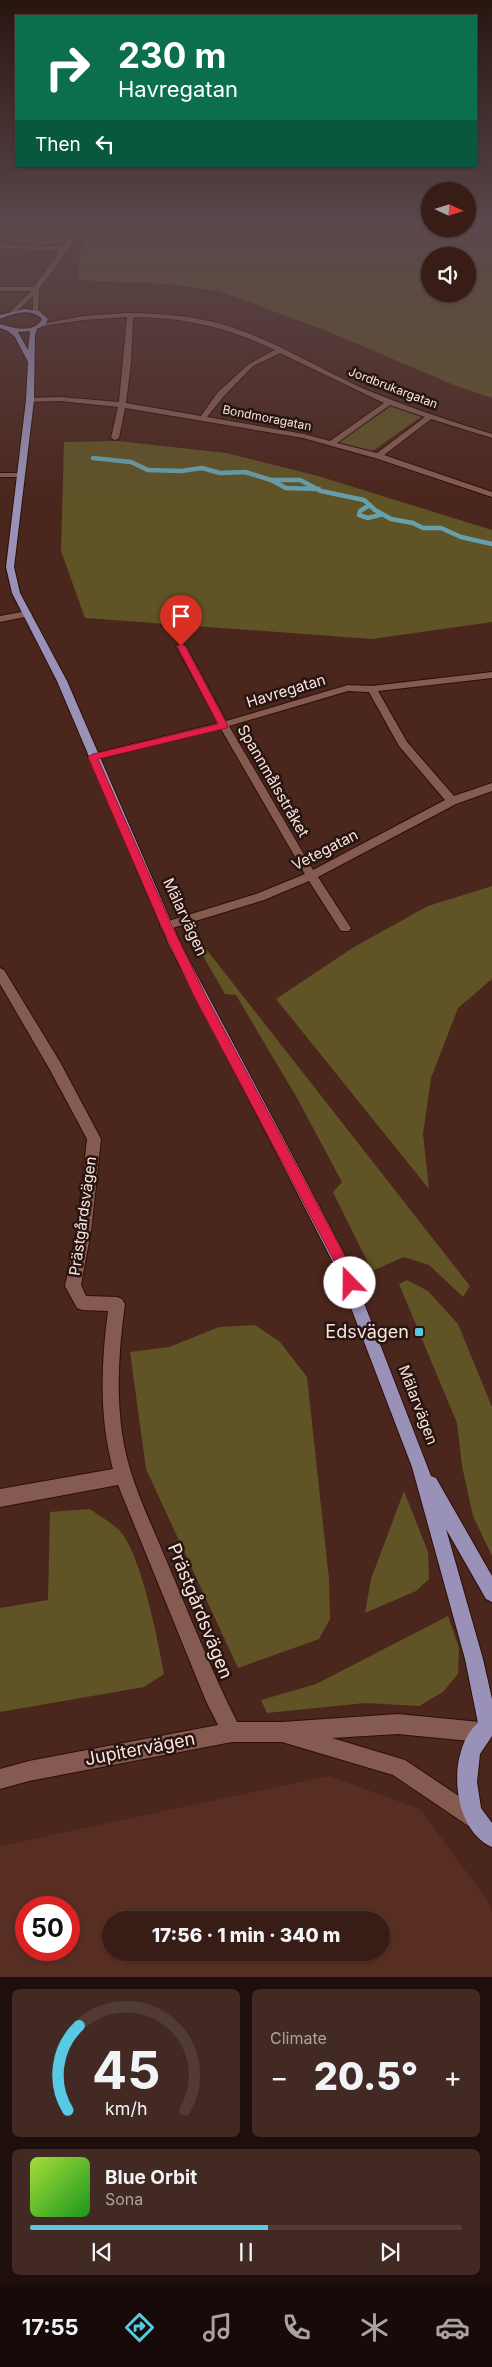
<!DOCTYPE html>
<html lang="en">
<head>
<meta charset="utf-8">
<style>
  body { margin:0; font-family:Inter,sans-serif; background:#432923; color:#f1f3f6; height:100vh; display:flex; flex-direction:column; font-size:19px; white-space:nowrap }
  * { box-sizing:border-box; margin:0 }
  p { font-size:16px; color:#aba1a1 }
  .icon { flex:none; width:28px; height:28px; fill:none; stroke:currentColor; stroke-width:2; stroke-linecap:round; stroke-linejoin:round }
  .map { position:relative; height:1977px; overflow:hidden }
  .drawer { display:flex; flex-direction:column; gap:12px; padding:12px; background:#1f0f0c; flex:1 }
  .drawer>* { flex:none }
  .hud { position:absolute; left:15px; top:15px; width:462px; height:152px; border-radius:0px; box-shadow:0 1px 4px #0004,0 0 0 1px #523a35; background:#0b6e4f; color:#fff; overflow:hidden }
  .needle { width:32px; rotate:94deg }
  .tools { position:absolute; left:421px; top:182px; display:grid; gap:10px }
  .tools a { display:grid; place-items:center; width:55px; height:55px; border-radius:50%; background:#381c16; box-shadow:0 1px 4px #0004,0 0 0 1px #523a35; font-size:25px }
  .speed { position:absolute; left:15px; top:1896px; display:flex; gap:10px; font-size:25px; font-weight:700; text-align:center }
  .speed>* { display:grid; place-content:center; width:65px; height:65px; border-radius:50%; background:#381c16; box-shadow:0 1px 4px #0004,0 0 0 1px #523a35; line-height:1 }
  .speed .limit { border:8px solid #d22; background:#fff; color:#111 }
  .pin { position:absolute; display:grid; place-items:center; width:42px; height:42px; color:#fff; margin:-51px -21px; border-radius:50% 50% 50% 0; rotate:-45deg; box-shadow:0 0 5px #0007 }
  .pin .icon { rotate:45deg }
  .me { position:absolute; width:55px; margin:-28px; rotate:338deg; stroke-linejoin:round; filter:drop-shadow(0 0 4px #0008) }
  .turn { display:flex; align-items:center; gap:18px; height:105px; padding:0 20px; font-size:22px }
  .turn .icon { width:65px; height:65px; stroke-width:2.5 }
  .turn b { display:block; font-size:35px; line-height:42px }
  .then { display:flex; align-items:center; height:48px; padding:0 20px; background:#0003; gap:10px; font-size:19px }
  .big { font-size:38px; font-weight:800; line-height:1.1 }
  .drawer .tile { flex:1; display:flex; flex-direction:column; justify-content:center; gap:8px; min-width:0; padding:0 18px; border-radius:8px; background:#432923 }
  .drawer .dial { align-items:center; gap:0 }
  .dial svg { height:130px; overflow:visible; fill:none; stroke:#523a35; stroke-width:7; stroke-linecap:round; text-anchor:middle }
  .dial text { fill:#f1f3f6; stroke:none }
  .song { display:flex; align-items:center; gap:15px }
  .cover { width:60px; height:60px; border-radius:8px; background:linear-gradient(135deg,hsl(80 70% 55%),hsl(120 70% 35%)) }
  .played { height:5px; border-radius:2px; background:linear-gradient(90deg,#57c9e2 55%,#523a35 55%) }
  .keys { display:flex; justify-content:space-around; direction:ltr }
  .heat { display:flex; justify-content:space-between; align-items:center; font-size:28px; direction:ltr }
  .drawer .tiles { flex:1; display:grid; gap:12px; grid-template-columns:1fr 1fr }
  .tile:last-child { grid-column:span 2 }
  .trip { position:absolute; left:102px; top:1911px; width:288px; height:50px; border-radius:25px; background:#381c16; box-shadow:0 1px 4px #0004,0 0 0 1px #523a35; font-weight:800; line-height:50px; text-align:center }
  .tabs { display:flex; height:80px; justify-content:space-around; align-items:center; background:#160b09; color:#aba1a1 }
  .tabs .icon { width:35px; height:35px }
  .tabs .selected { color:#57c9e2 }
  .tabs b { font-size:22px; color:#f1f3f6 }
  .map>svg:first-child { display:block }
  .built { fill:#582d22; fill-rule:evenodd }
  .green { fill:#605326; fill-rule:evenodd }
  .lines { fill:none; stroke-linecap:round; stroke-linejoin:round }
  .stream { stroke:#66a0ac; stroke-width:4.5 }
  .minor-casing { stroke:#2f0d06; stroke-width:2 }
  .major-casing { stroke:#2f0d06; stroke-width:2 }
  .minor { fill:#855b51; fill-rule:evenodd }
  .major { fill:#9991b8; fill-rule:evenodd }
  .route { fill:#e11d48; stroke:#92132f }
  .poi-dot { fill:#57c9e2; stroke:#261511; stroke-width:2 }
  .labels { text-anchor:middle; stroke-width:5; stroke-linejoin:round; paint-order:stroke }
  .far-street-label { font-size:12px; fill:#fee4de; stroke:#261511 }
  .street-label { font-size:15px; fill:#fee4de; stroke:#261511 }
  .near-poi-label { font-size:18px; fill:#fee4de; stroke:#261511; text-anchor:end }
  .near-street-label { font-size:18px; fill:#fee4de; stroke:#261511 }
</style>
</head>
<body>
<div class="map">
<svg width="492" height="1977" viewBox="0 0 492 1977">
  <rect width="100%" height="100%" fill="#4b261d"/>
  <path class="built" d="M329,1776l91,33 70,95 2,9v64h-492v-131zM26,1908h43v42h-43zM111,1920h270v32h-270z"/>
  <path class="green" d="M0,223h76c-2,5 -3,11 -7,14 -15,12 -51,6 -69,5z
    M93,223h337v6h38v-6h24v175l-38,-13 -127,-54 -108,-40 -50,-7 -91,-4 2,-28zM430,256h38v38h-38z
    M393,405l29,11 -48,34 -9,1 -26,-7 -1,-2z
    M118,441l108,12 92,23 174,54v92l-120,17 -287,-21 -24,-67 3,-109z
    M492,886v93l-34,29 -27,70 -8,56 6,55 -153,-190 78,-52 74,-41z
    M203,945l267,341 -7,11 -34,-32 -25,-8 -32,14 -39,-79 9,-10 -45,-84 -61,-103 -11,-1 -26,-45z
    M407,1280l21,11 30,33 34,83v149l-19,-40 -11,-50 -5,-43 -58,-139z
    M255,1325l25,17 27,35 22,202 1,40 -11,20 -81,29 -92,-199 -16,-117 39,-5 50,-20z
    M404,1491l24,61 1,27 -13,12 -51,22 6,-34z
    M90,1509c9,7 21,13 29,21 22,23 39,110 45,144l-20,13 -144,25v-104l48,-8 2,-88z
    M448,1616l11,32 -1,26 -15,18 -24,14 -54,-3 -98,10 -6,-13 55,-16z"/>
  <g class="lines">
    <path class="stream" d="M93,458l38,4 17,8 33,1 21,-3 18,5 25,-1 26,8h29l21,11 43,9 11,10 16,9 22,4 10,5h18l20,9 31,7
      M271,480l15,8 33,1
      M370,505l-10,6 -1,4 9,3 15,-4"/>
    <defs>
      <path id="minor" d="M82,223h6l-49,66 -1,24 -5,-1v-16l-18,17h-4v-2l20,-20h-31v-4h34l26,-36 -60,-3v-4l63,3z
        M126,313c36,0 71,3 105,14 46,15 87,41 131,61 42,18 85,32 130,46v4l-61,-19 -47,36 108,37v5l-117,-39 -72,-20 -178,-30 -6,30 -4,2 -4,-2 7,-31 -58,-6 -33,1v-4h3l30,-1 59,5 8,-85 -43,3 -41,6 -3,-2 44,-8zM133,317c51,0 96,11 142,33l-26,14 -31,28 -17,24 -75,-13 5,-41zM280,353l104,50 -54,38 -26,-7 -97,-17 17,-21 29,-30zM390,405l35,12 -48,36 -40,-10z
        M0,473h21l4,2 -4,2h-21z
        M27,611l5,3 -2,2 -30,6v-6z
        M181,643l5,3 40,75 122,-36 24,1 120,-14v6l-114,13 29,51 47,54 38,-13v8l-36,13 -138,73 31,48 2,3 -2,3h-8l-32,-50 -45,19 -98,30 -4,-1 -2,-3 2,-3 94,-29 49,-20 -84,-145 -128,31 -5,-3 5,-3 125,-31 -42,-77zM348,691l21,1 30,54 46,54 -132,70 -84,-144z
        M0,968l4,2 56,92 41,77 -10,92 -10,54 5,11 31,1 5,2 3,5c-6,43 -9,86 -3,129 6,45 28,87 45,129 23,54 44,108 70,160h45l116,-8 82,8 7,3 3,7 -3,7 -7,3 -82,-8 -66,4 73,22 76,51 3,7 -3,7 -7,3 -7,-3 -74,-50 -111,-33h-50l-203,39 -29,8v-20l29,-8 189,-36 -12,-24 -88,-216 -118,22v-18l113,-20c-14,-52 -12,-105 -5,-158l-26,-1 -5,-2 -12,-22 12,-55 10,-92 -37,-69 -50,-86z"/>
      <path id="major" d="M24,309l15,2 9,8 -3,6 -8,4 -2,6 -1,65 -20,167 6,26 47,88 114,264 166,314 84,217 5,2 56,98v26l-6,-3 -40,-70 37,130 9,40v37l-12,18 -3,28 4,26 11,15v24c-41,-17 -46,-97 -14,-124l-13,-64 -53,-192 -77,-201 -166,-321 -112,-264 -45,-88 -6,-26 20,-167 2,-38 -13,-25 -7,-6 -8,-3v-4c11,4 35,10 42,-5 -12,-12 -29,-5 -42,0v-4zM30,331l-2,19 -10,-18z"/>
    </defs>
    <use href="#minor" class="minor-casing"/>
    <use href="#major" class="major-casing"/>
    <use href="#minor" class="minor"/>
    <use href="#major" class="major"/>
  </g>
  <linearGradient id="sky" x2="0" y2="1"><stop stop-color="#291510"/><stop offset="0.45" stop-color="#5b474c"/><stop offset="1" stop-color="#5b474c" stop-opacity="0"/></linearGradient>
  <rect width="492" height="500" fill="url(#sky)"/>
  <path class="route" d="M181,644l4,2 43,80 -1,2 -129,31 74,167 34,70 141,264 9,23 -2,4 -4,2 -5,-2 -8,-21 -143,-270 -33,-70 -73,-169 5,-3 125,-30 -41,-78z"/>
  <rect class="poi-dot" x="414" y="1327" width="10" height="10" rx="2.5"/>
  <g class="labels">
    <g class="far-street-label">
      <text transform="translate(393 388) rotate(21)" y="4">Jordbrukargatan</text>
      <text transform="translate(267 418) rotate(11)" y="4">Bondmoragatan</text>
    </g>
    <g class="street-label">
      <text transform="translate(286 691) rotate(-17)" y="5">Havregatan</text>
      <text transform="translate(273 781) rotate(60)" y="5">Spannmålsstråket</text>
      <text transform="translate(325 850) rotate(-27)" y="5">Vetegatan</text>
      <text transform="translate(185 917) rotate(65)" y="5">Mälarvägen</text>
      <text transform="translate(83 1216) rotate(-82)" y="5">Prästgårdsvägen</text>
      <text transform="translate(418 1405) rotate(69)" y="5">Mälarvägen</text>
    </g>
    <g class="near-poi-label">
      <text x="409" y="1338">Edsvägen</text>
    </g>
    <g class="near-street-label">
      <text transform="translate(200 1611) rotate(68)" y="6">Prästgårdsvägen</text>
      <text transform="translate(140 1749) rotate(-11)" y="6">Jupitervägen</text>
    </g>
  </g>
</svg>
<div class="tools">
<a><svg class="needle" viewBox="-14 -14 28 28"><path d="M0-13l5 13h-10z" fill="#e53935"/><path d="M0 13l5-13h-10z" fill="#aba1a1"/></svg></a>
<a><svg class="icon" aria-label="sound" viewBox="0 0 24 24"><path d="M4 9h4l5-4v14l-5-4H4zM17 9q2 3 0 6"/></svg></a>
</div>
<div class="speed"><div class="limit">50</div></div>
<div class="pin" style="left:181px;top:646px;background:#d93025"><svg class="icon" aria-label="arrive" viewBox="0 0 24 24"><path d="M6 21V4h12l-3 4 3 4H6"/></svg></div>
<svg class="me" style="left:350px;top:1283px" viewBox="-20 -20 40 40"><circle r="19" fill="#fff"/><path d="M0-13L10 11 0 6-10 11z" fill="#e11d48"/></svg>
<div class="trip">17:56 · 1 min · 340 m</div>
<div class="hud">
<div class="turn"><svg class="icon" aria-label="right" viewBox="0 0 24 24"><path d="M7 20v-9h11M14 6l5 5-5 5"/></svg><div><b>230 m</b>Havregatan</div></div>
<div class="then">Then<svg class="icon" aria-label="left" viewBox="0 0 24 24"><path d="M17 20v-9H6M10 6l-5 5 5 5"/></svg></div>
</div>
</div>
<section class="drawer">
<div class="tiles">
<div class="tile dial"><svg viewBox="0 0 100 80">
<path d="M14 69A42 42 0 1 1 86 69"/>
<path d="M14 69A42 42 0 0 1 21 17" stroke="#57c9e2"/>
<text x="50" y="56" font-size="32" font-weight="700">45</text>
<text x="50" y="72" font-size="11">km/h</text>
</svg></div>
<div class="tile"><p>Climate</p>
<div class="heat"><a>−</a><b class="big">20.5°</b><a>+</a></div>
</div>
<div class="tile">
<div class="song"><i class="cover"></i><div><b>Blue Orbit</b><p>Sona</p></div></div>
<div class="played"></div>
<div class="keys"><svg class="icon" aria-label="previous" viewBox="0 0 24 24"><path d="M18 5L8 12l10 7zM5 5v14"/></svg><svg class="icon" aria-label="pause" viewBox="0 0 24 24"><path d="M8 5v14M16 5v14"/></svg><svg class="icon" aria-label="next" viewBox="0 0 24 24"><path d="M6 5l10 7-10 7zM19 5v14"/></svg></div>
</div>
</div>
</section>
<nav class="tabs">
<b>17:55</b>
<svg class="icon selected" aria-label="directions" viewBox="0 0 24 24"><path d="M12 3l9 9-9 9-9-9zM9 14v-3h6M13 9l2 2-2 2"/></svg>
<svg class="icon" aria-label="music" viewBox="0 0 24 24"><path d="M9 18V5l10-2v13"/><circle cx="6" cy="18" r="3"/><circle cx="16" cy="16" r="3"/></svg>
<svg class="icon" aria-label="phone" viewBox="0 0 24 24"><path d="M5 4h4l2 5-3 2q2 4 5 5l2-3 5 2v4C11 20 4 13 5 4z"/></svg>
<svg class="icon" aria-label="climate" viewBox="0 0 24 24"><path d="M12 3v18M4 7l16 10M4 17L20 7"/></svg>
<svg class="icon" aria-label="car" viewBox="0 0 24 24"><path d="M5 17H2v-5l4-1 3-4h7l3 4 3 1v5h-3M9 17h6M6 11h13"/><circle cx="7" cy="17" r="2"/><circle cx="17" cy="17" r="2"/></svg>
</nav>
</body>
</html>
